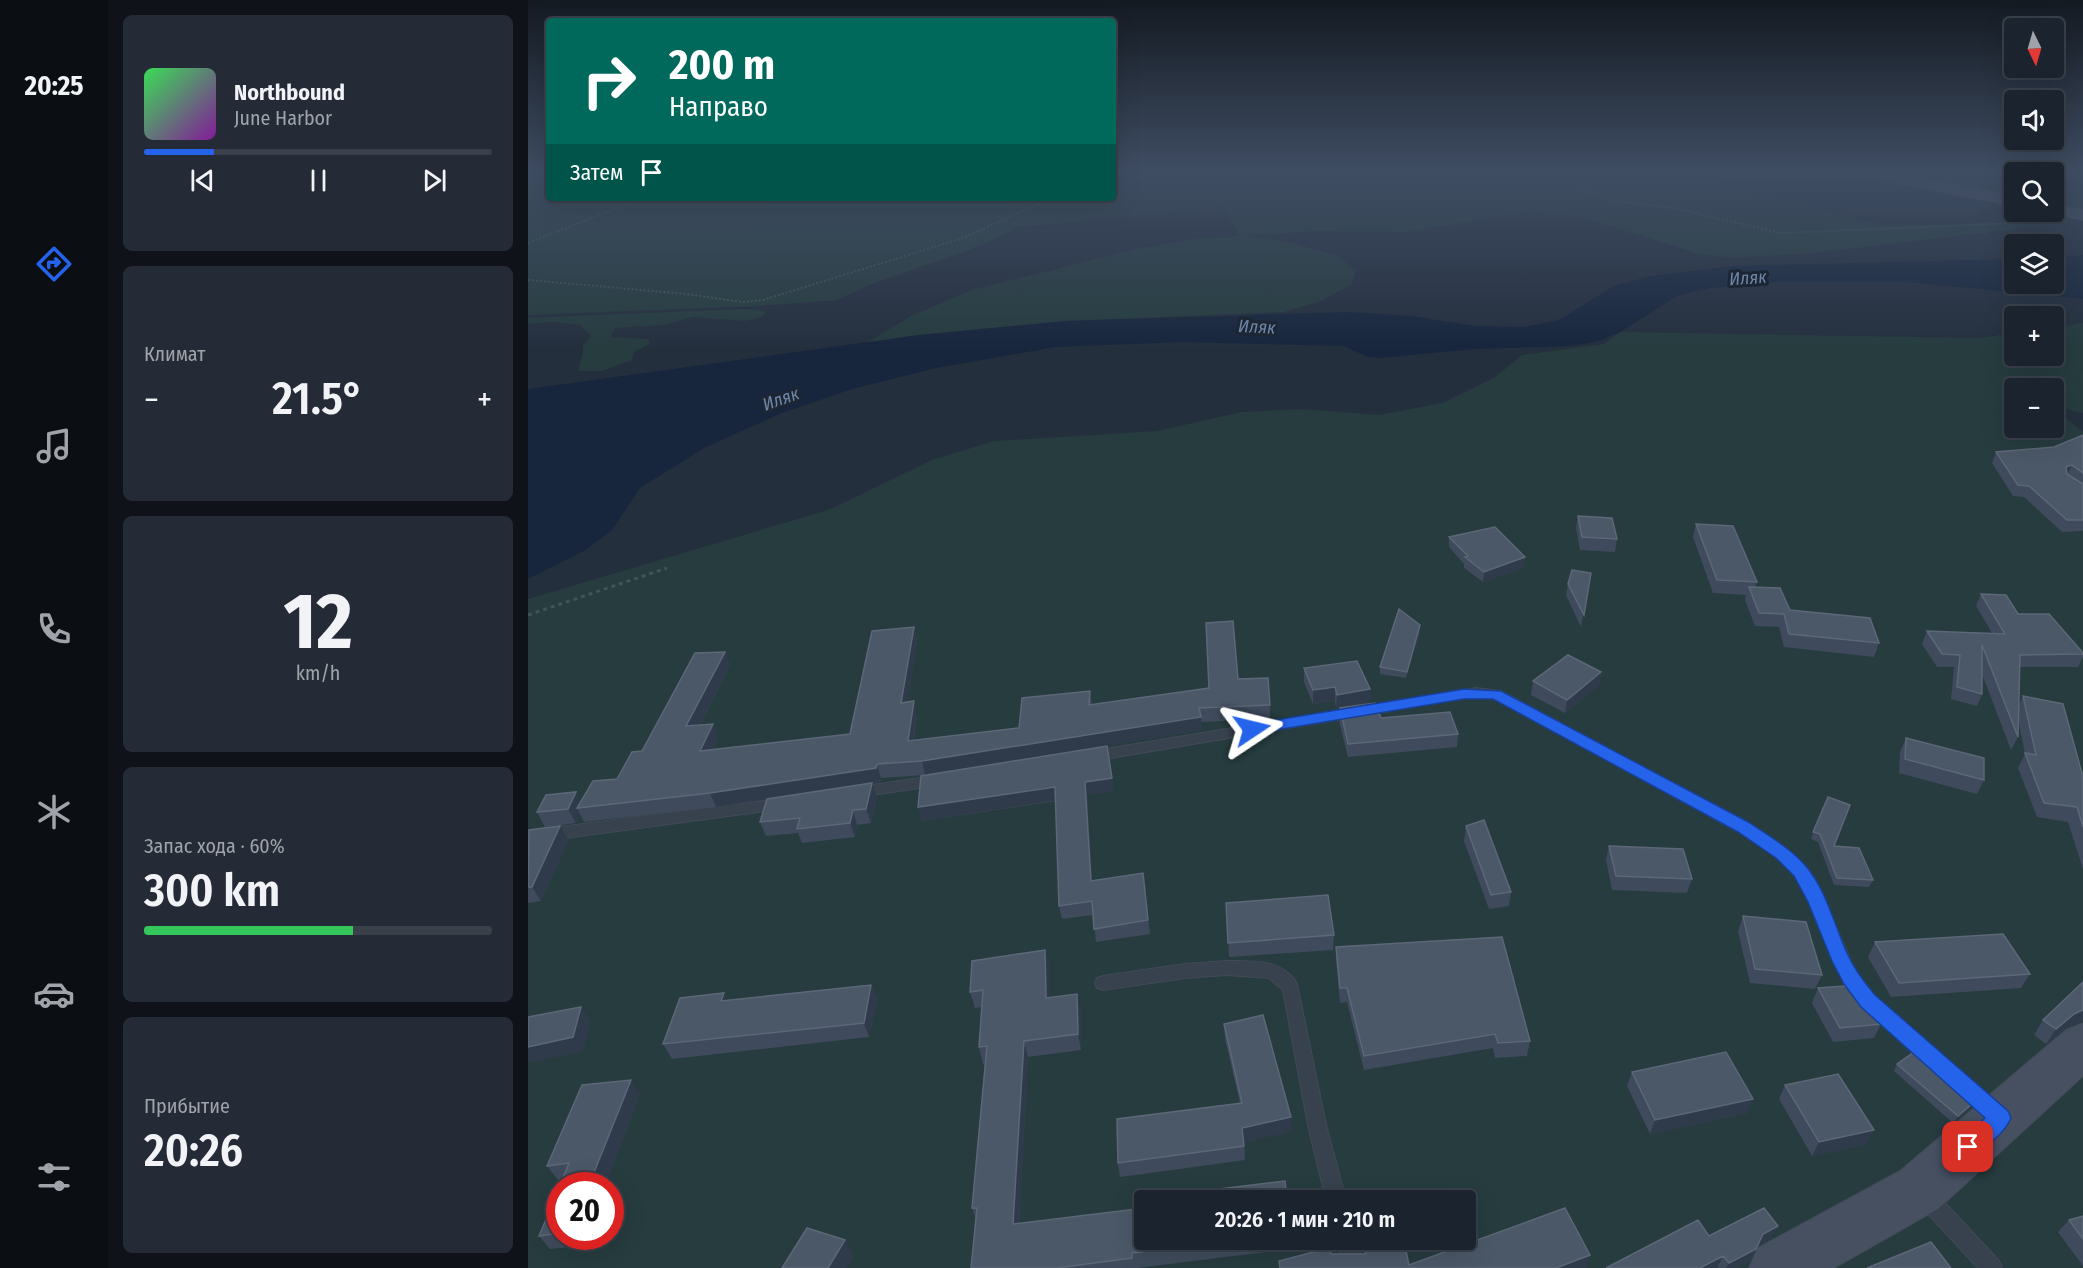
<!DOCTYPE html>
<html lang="ru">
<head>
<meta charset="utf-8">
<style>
  body { margin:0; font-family:"Fira Sans Condensed",sans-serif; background:#242b36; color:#f1f3f6; height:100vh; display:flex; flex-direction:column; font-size:22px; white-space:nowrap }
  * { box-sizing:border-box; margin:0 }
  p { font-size:20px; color:#a0a4aa }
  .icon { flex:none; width:33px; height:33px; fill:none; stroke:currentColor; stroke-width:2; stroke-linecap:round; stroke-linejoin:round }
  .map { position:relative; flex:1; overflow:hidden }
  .panel { display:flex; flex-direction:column; gap:15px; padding:15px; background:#0f1319; width:420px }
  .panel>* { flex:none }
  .top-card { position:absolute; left:18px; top:18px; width:570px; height:183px; border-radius:6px; box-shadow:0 6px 24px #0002,0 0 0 2px #39404a; background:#00695c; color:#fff; overflow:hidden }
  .needle { width:39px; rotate:175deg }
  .buttons { position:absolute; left:1476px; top:18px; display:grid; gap:12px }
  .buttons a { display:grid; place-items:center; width:60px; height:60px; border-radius:6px; background:#1b232e; box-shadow:0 6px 24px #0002,0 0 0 2px #39404a; font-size:30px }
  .speed { position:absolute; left:18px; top:1172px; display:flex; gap:12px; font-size:30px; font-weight:700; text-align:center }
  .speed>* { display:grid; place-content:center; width:78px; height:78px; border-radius:50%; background:#1b232e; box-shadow:0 6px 24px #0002,0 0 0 2px #39404a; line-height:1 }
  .speed .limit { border:9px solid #d22; background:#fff; color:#111 }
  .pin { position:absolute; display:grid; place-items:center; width:51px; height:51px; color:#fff; margin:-26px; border-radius:12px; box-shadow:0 3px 9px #0006 }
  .me { position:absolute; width:66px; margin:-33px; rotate:80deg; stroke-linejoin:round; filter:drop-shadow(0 0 4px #0008) }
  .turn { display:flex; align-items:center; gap:21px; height:126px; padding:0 24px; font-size:27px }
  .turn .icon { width:78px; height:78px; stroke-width:2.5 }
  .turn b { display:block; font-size:42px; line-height:51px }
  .then { display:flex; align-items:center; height:57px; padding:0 24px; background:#0003; gap:12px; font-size:22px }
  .big { font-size:45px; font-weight:600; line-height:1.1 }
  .panel .card { flex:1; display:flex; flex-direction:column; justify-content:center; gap:9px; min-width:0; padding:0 21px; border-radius:9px; background:#242b36 }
  .panel .dial { align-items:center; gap:0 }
  .dial b { font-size:78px; line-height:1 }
  .song { display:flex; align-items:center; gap:18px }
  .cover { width:72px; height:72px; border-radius:9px; background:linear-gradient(135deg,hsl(130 70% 55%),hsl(290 70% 35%)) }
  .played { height:6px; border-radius:3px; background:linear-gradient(90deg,#2563eb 20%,#39404a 20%) }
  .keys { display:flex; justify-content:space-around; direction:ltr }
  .heat { display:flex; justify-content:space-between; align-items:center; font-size:33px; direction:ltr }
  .charge { height:9px; border-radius:4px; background:linear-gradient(90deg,#34c759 60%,#39404a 0) }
  .trip { position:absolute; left:606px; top:1190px; width:342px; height:60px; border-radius:6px; background:#1b232e; box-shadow:0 6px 24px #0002,0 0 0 2px #39404a; font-weight:600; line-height:60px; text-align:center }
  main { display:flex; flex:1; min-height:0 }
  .tab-bar { display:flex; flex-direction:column; width:108px; justify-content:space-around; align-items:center; background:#0b0e12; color:#a0a4aa }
  .tab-bar .icon { width:42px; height:42px }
  .tab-bar .on { color:#2563eb }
  .tab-bar b { font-size:27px; color:#f1f3f6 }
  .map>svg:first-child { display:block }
  .green { fill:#263c3f; fill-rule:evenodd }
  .water { fill:#17263c }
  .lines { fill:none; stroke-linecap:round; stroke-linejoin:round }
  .lane-casing { stroke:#414a57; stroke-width:2 }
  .secondary-casing { stroke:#414a57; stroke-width:2 }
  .path-far1 { stroke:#3f5557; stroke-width:2; stroke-dasharray:2 2; stroke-linecap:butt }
  .path { stroke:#3f5557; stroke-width:3; stroke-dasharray:4 4; stroke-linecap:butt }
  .lane { fill:#38414e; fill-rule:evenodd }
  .secondary { fill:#465061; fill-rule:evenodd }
  .wall { fill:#3f4b5c }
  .shaded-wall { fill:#2f3b4b }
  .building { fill:#4b5868; stroke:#5c6777; stroke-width:1.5 }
  .route { fill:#2563eb; stroke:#184099; stroke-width:1.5 }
  .labels { text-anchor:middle; stroke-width:6; stroke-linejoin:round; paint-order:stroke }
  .far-water-label { font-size:18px; font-style:italic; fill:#6d86a8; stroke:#1d2633 }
</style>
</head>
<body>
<main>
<nav class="tab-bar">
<b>20:25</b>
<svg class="icon on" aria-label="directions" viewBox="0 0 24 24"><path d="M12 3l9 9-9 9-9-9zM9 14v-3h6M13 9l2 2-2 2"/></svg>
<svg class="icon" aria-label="music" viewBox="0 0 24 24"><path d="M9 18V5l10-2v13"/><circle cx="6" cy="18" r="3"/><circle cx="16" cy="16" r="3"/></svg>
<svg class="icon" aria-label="phone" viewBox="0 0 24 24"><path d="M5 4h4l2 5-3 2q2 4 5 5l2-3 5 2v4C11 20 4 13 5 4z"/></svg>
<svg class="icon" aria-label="climate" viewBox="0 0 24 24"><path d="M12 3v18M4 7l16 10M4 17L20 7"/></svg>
<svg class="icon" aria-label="car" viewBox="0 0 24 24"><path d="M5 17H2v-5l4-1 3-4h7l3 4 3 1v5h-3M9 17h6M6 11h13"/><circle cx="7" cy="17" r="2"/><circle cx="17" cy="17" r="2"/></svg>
<svg class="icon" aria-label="filters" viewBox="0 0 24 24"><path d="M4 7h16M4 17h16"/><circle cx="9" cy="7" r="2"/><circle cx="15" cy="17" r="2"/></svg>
</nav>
<section class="panel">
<div class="card">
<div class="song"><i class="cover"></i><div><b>Northbound</b><p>June Harbor</p></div></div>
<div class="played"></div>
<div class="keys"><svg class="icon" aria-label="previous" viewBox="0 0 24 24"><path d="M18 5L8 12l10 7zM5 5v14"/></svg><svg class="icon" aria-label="pause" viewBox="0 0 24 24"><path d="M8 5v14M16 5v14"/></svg><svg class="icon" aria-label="next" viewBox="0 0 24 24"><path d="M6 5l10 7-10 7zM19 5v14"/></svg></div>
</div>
<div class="card"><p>Климат</p>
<div class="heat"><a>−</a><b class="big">21.5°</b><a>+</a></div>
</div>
<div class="card dial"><b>12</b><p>km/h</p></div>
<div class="card"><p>Запас хода · 60%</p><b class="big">300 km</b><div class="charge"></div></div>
<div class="card"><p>Прибытие</p><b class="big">20:26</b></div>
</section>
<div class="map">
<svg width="1555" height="1268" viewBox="0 0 1555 1268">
  <rect width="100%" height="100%" fill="#242f3e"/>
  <path class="green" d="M0,172h21v26h564v-12l89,-8v-6h474l208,54 199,-5 -269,32 -83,5 -32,-4 -114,-36 -55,-7 -123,21 -93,-1 -69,5 40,5 52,14 19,16 -4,13 -31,17 -37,11 -218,9 -147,14 -56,10 48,-29 61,-26 163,-41 68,-11 37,-2 -17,-29 -204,20 -49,23 -96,33 -37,17 -78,6 -231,9z
    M1342,172h85l59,12v17z
    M1526,192l29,5v17l-29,-6z
    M214,309l17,1 7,3 -6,5 -16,3 -51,-4 -29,8 -49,3 -4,9 38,2v5l-15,8 -2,8 -30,11h-23c0,-10 5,-15 4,-26l8,-9 -11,-11 -27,-3 -25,2v-6z
    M1555,323v90l-29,-6v-19h-40v40h40v-20l29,24v836h-1555v-669l300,-89 104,-50 62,-19 163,-10 85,-19 58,-3 79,6 63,-12 53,-26 27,-22 82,-11 16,-12 359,6 35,-5v23h40v-29zM32,1185h50v51h-50zM616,1200h322v39h-322z"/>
  <path class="water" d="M1555,255v44l-175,-17h-133l-64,6 -32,7 -59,37 -21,9 -28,5 -98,3 -92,9 -13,-1 -25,-11 -160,-4 -128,5 -119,21 -84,21 -70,24 -78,35 -64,40 -28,42 -28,21 -56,28v-190l391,-54 147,-14 281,-9 65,4 62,10 50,1 35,-7 55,-34 36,-10 84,-10 280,-7v25h40v-27z"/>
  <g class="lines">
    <defs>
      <path id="lane" d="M948,688l25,3 248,133 38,25 18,18 20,35 32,73 17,21 126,109 2,6 -2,6 -7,3 -7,-3 -124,-111 -18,-22 -35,-81 -14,-28 -18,-18 -38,-25 -246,-134 -17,-2 -383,65 -5,-2 -2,-3 2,-3 5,-2z
        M406,776l5,1 2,4 -2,4 -80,12 -5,-1 -2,-4 2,-4 5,-1z
        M252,799l5,1 2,4 -2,4 -5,1 -252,34v-12z
        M699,961c25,0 56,-2 70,23l29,141 20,75h-20l-18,-75 -25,-135 -14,-12 -42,-3 -42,3 -82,12 -6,-2 -2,-5 2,-5 6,-2 82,-12z
        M1398,1187l7,3 66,71 3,7h-24l-59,-64 -3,-7 3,-7z
        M808,1239h20l8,29h-20z"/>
      <path id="secondary" d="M1333,172h32l121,24v10l-146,-29z
        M1526,204l29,6v10l-35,-7 6,-1z
        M1555,1023v53l-145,133 -104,59h-85l9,-20 142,-77 166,-141z"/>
    </defs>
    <use href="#lane" class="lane-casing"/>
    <use href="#secondary" class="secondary-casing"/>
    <path class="path-far1" d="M1033,172l6,9 44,20 63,7 106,25 260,-11
      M1141,172l31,7 35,-7
      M0,188l21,-1
      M0,243l114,-45
      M0,280l158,14 56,8 21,-2 200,-62 89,-40"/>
    <path class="path" d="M0,615l139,-47"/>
    <use href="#lane" class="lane"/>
    <use href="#secondary" class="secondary"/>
  </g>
  <path class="wall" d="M1555,435v96l-21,1 -38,-35 -11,-1 -21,-33 4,-11 58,-5z
    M1050,516l39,23 -2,13 -35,-2 -4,-22z
    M1168,524l61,58 -2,5 35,23 89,33 -5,14 -90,-10 -5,-20 -24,-1 -10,-26 1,-5 -33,-2 -20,-56z
    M921,537l76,20 -2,11 -40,14 -19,-14v-4l-15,-17z
    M1063,573l-10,54 -15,-32 2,-11z
    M1453,594l37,20 65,39v4l-5,10h-58l-1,38 4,-9 60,81v92l-15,-47 -31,-5 -19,-49 7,-14 -7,-35v18l-7,13 -29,-76v20l-5,12 -26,-7 3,-32h-17l-15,-23 5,-13 65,2 -16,-27z
    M386,627l3,13 -10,62 10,13 -3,25 105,-12 71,-37 2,14 117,-17 29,-9 32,26v14l-69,3 1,8 -277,45 -44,3 -1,4 -8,1 5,14 -6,26 -14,2 -2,12 -53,6 -4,-10 -32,3 -6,-14 7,-23 -51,8 -132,15 -4,-8 -4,9 -31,4 -8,-15 44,-10 36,-23 25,-28 83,-99 5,13 -30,60 18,13 -5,11 137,-15z
    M892,632l-14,46 -26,-4v-7z
    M776,668l66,21 -1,14 -33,5 -1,-7 -22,3 -9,-22z
    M1073,672l-2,13 -34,28 -34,-18 2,-14z
    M812,708l118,26 -1,13 -109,10 -9,-36z
    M1378,738l78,42 -7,14 -78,-21 1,-21z
    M586,791l-27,4 5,86 51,-8 7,61 -54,8 -3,-27 -31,4 -3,-13 -3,-105 -134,20 -4,-14z
    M1300,797l6,49 39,34 -4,7 -35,-2 -16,-43 -7,-3z
    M938,826l45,66 -2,14 -20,3 -25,-68z
    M0,831l40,9 -27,61 -13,2z
    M1081,846l83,33 -5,14 -75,-3 -6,-30z
    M698,903l108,32 -1,15 -104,7z
    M1215,916l79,59 -7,14 -65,-6 -12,-52z
    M1347,942l155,32 -9,14 -130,9 -23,-40z
    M808,947l194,94 -3,15 -32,2 -2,-10 -129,22 -17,-68 -7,1 -4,-42z
    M517,950l4,16v32l32,12v40l-53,7 -9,166 125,16h147v10l-154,19h-166l5,-49 -4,-11 13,-145 -2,1 -4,-17 3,-40 -7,1 -5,-16z
    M1555,982v39h-1l-17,7 -19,16 -12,-9 9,-15z
    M343,985l6,15 -8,37 -197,22 -9,-15 64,-44z
    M1290,988l63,36 -7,14 -41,4 -21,-39z
    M696,1024l68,107 -48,11 1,18 -125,17 -2,-14 122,-60 -15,-64z
    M1369,1064l76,39 -5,7 -15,13 -59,-52z
    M1104,1072l115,41 -97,21 -23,-48z
    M1257,1085l81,59 -54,12 -33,-57z
    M112,1094l-35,91h-45l2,-6 -4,1 -11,-14z
    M32,1186v50h25l-3,10 -32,3 -11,-13z
    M1555,1216v50l-25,-34 11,-12z
    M1250,1226l-7,12 -14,8 -7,15 -14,7h-18l-9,-32z"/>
  <path class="shaded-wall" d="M1544,465l-5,11 -1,-9z
    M997,557l-2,11 -40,14 1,-10z
    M892,625v7l-14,46 1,-6z
    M386,627l3,13 -12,76 -4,-13z
    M197,652l5,13 -38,75 -6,-14z
    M1073,672l-2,13 -34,28 2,-13z
    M807,687v14l-22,3v-14z
    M842,689l-1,14 -33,5 1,-13z
    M386,701l3,14 -6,40 -3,-14z
    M673,717l1,13 -277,45 -3,-14z
    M185,724l5,14 -12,26 -6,-13z
    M349,764l4,14 -1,4 -8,1 5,14 -6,26 -5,-14 6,-26 -156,24 -6,-14z
    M584,778l2,13 -27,4 6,100 -2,-14 -6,-99z
    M527,787l3,13 -136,21 -4,-14z
    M48,792l7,15 -6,1 3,6 -4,9 -8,-14z
    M325,810l4,15 -2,12 -5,-14z
    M32,826l8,14 -27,61 -9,-14z
    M517,950l4,16 1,48 -4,-16z
    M343,985l6,15 -8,37 -5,-14z
    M196,993l7,15 -10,-7z
    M549,994l4,16v40l-3,-16z
    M53,1007l10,14 -8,31 -55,11v-16z
    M1555,1010v10l-1,1 -17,7 -19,16 10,-15 18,-15z
    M496,1041l4,16 -10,183 -5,-16z
    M103,1080l9,14 -35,91h-16z
    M1225,1099l-6,14 -97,21 5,-14z
    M1445,1103l-5,7 -15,13 5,-7z
    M763,1117l1,14 -49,11 -1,-14z
    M1346,1130l-8,14 -54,12 7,-14z
    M1250,1226l-7,12 -14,8 6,-12z
    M46,1236h11l-3,10z
    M317,1240l9,17 -7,11h-19z
    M1228,1249l-6,12 -14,7h-10l3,-5z
    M1062,1255l-4,13h-30z
    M1195,1256l-6,12h-17z"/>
  <path class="building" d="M1555,435v38l-11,-8 -6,2 1,7 16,10v36h-16l-38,-34 -11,-1 -22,-33 58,-5z
    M1050,516l34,2 5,21 -35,-2z
    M1168,524l37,2 24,56 -40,-2z
    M967,527l30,30 -41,15 -19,-15 3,-1 -19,-19z
    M1044,570l19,3 -7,42 -16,-31z
    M1221,587l31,1 10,22 80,8 9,25 -90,-9 -5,-20 -25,-1z
    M1453,594l25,1 12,19h31l34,39v1l-63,1 -2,82 -36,-92v49l-25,-7 3,-32 -18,-1 -15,-23 78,3z
    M871,609l21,16 -13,47 -27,-5z
    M705,621l5,58 30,-1 2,27 -71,3 2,9 -279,44 -45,3 -1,4 -166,25 -133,15 16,-27 24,-2 15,-27 10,-1 53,-98 30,-1 -39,74 27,-2 -13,27 150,-17 22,-103 42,-4 -13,76 13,-2 -6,40 111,-13 3,-30 68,-7 -1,14 120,-17 -3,-65z
    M1040,655l33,17 -34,28 -34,-19z
    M829,661l13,28 -33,6 -2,-8 -22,3 -9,-22z
    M1495,696l40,8 20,73v50l-6,-20 -33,-4 -19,-50 11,2z
    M847,703l6,15 69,-6 8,22 -110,10 -8,-36z
    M1378,738l78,20v22l-79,-21z
    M579,746l5,32 -27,4 6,99 52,-8 5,47 -54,9 -2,-28 -33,5 -4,-119 -137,20 3,-31z
    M344,783l-6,26 -13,1 -3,13 -53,6 3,-11 -40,4 7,-23z
    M48,792l-8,17 -31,3 9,-17z
    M1300,797l22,8 -16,41 25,2 14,32 -36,-2 -17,-44 -7,-2z
    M956,820l27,72 -20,3 -25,-69z
    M32,826l-28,61h-4l1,-57z
    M1081,846l74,3 9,30 -76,-3z
    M800,895l6,40 -106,8 -2,-40z
    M1215,916l63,6 16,53 -67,-6z
    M1475,934l27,40 -131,9 -24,-41z
    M974,937l28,104 -32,2 -3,-9 -131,22 -17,-68h-7l-4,-41z
    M517,950l1,48 31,-4 1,40 -54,7 -11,183 131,-16v31h101l-113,14v5l-76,10h-85l6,-60h-5l15,-162 -8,1 4,-57 -13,2 2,-31z
    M1555,982v28l-9,4 -18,15 -13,-9z
    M343,985l-7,38 -201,21 17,-46 44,-5 -3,8z
    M1330,985l23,39 -41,4 -22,-40z
    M53,1007l-8,30 -45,10v-30z
    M735,1015l28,102 -49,11 2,18 -126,17 -1,-44 125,-16 -18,-79z
    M1198,1052l27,47 -98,21 -23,-48z
    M1386,1052l59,51 -15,13 -61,-52z
    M1310,1074l36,56 -55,12 -34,-57z
    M103,1080l-42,105h-29l9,-22 -22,3 35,-81z
    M757,1181l2,19h-133v-3z
    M32,1186v47l-21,3z
    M1037,1208l25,47 -34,13h-276l-1,-7 50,-13 2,6h34l2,-6 37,-7 5,24z
    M1236,1208l14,18 -15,8 -7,15 -27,14 -6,-7 -23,12h-94l92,-48 11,16z
    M1555,1216v23l-14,-19z
    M279,1228l38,12 -17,28h-46z
    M1403,1242l20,26h-84z"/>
  <linearGradient id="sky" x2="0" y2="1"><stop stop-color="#141a22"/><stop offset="0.49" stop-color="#3f4d63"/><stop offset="1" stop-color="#3f4d63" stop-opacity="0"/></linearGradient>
  <rect width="1555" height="350" fill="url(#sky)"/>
  <path class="route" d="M936,689l37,2 249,132c19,13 40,25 55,42 21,24 29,59 42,88 7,16 17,29 28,42l133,116 3,7c-6,15 -28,33 -43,39l-8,-3 -3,-7 3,-8 25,-21 -124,-111 -17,-23 -12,-23 -24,-59 -14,-26 -18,-18 -38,-26 -245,-133h-29l-212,35 -8,-5 8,-5z"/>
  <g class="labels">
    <g class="far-water-label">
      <text transform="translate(1220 278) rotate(-4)" y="6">Иляк</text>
      <text transform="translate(729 327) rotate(3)" y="6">Иляк</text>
      <text transform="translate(253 399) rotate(-20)" y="6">Иляк</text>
    </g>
  </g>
</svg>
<div class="buttons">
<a><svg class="needle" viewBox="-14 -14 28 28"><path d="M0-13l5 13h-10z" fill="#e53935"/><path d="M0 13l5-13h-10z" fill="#a0a4aa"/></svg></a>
<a><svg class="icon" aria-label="sound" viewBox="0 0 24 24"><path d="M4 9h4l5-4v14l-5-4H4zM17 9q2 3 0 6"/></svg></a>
<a><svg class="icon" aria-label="search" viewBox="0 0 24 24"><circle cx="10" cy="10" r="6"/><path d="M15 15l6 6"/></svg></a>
<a><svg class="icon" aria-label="layers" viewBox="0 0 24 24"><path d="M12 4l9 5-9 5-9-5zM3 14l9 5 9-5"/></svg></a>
<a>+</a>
<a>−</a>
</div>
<div class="speed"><div class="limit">20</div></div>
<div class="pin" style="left:1440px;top:1147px;background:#d93025"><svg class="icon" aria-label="arrive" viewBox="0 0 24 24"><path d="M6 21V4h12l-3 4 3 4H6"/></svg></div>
<svg class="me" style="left:724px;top:729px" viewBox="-20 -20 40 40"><path d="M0-17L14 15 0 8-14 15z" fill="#2563eb" stroke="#fff" stroke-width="4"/></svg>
<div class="trip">20:26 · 1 мин · 210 m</div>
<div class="top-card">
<div class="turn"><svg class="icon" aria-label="right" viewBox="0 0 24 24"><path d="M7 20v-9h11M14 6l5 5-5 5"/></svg><div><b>200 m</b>Направо</div></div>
<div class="then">Затем<svg class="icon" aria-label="arrive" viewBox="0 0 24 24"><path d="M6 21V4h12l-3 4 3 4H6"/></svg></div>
</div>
</div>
</main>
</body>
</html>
